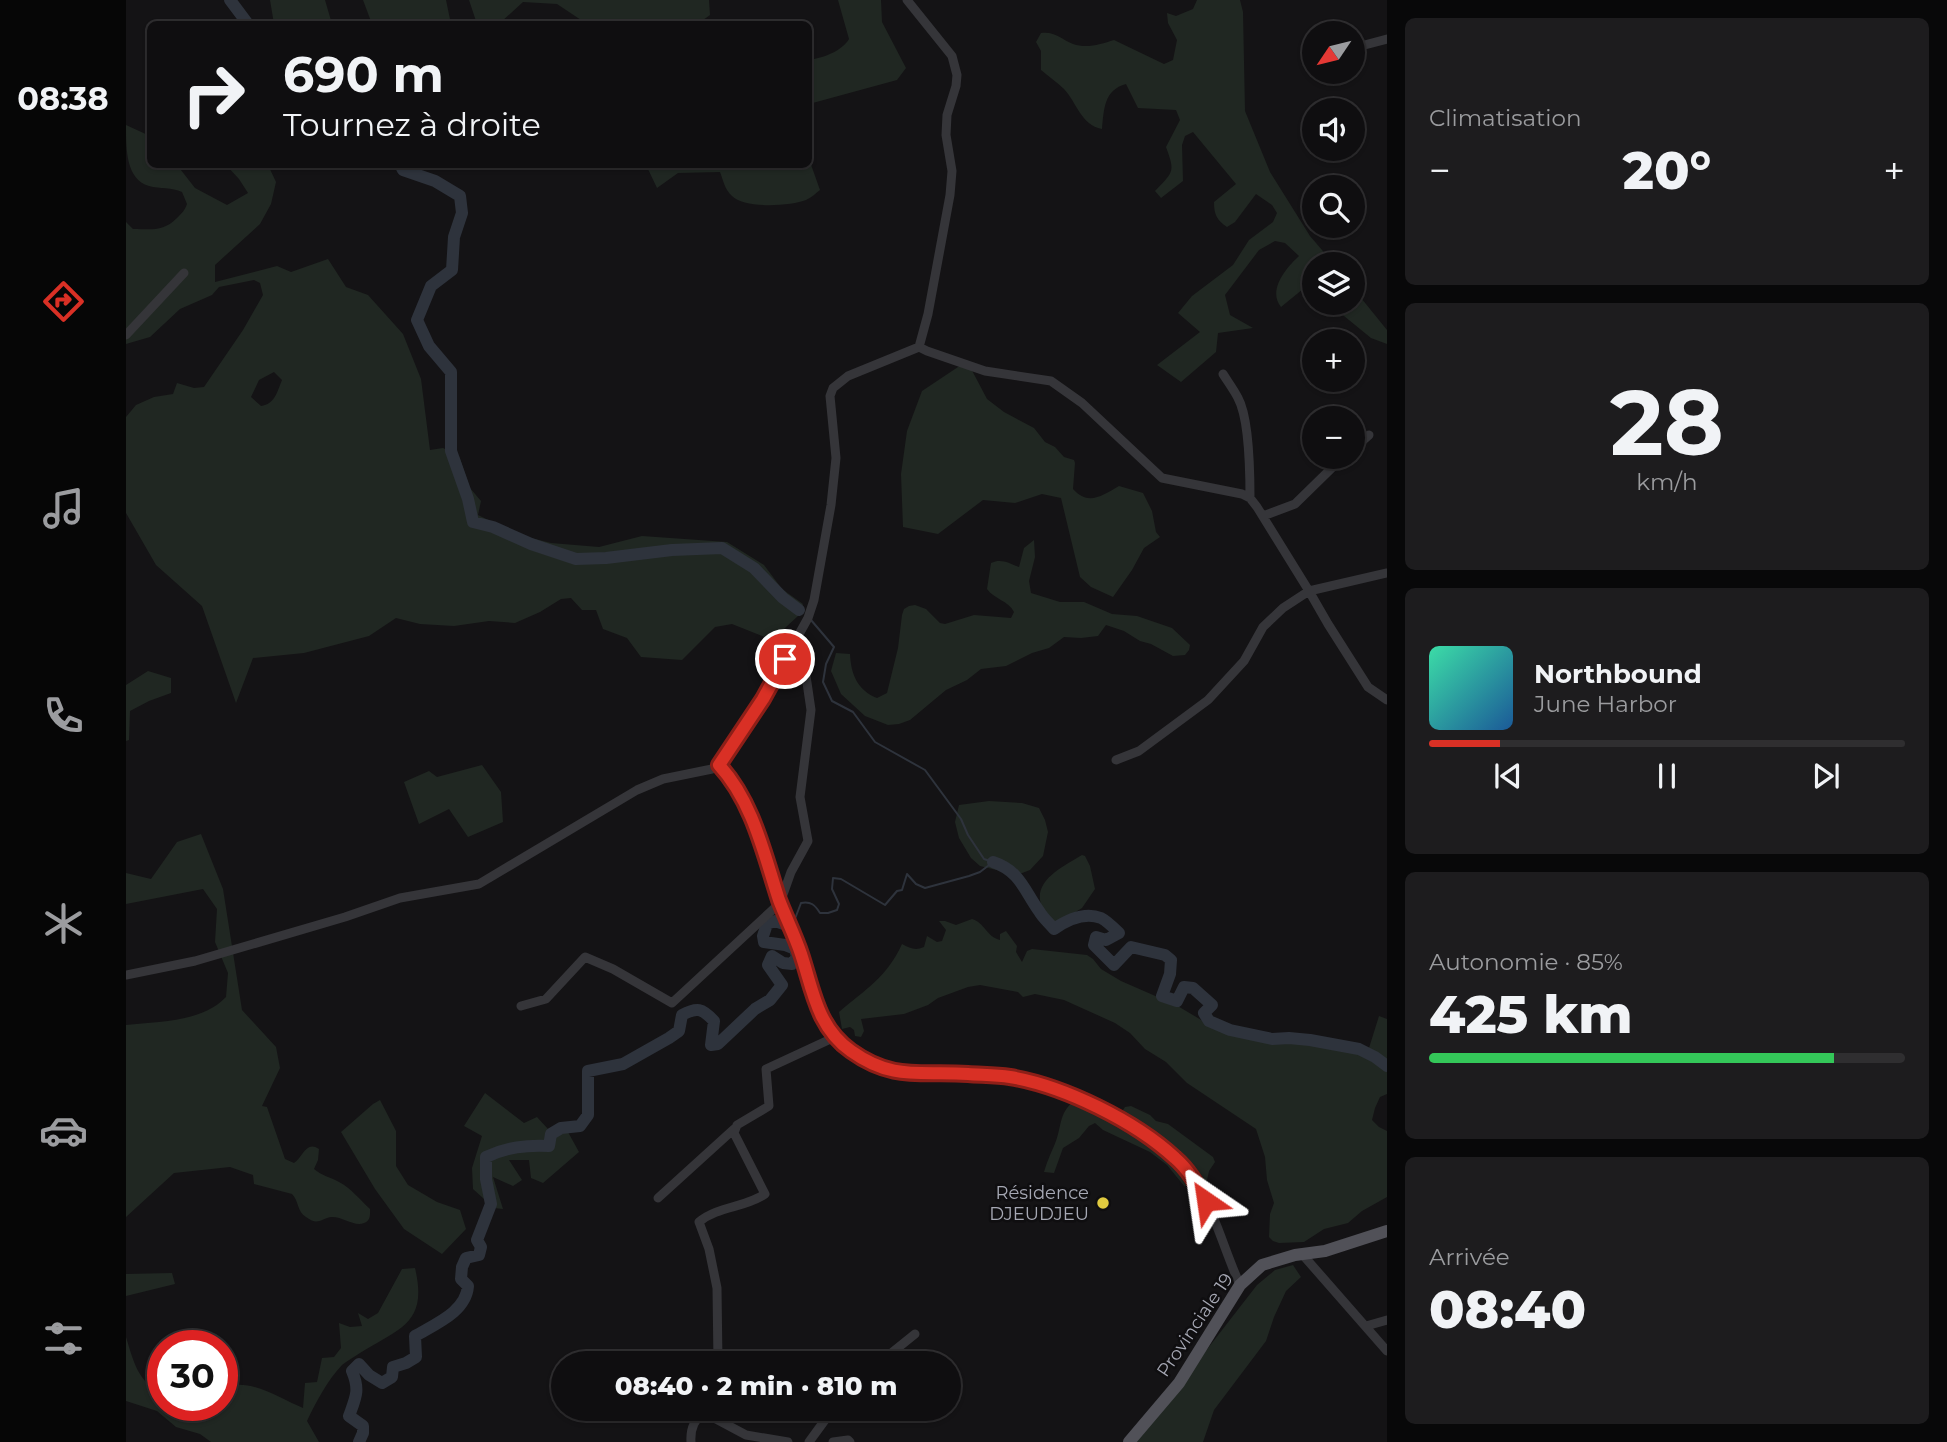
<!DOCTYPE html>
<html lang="fr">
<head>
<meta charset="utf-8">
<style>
  body { margin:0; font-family:Montserrat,sans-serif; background:#1d1c1e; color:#f1f3f6; height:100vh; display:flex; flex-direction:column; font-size:26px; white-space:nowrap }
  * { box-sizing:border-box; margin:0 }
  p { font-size:23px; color:#9b9c9f }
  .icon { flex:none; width:38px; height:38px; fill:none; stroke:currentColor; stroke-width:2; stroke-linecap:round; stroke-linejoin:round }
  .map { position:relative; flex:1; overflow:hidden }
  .sheet { display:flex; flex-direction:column; gap:18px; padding:18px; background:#080809; width:560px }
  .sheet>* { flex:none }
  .hud { position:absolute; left:21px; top:21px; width:665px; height:147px; border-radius:10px; box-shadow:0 2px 5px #0004,0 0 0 2px #2f2e30; background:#0f0e10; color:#f1f3f6; overflow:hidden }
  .needle { width:46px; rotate:235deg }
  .controls { position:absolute; left:1176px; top:21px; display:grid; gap:14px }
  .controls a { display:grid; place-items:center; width:63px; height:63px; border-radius:50%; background:#0f0e10; box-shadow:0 2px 5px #0004,0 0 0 2px #2f2e30; font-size:35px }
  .speed { position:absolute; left:21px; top:1330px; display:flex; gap:14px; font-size:35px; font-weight:700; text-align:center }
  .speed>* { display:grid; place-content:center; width:91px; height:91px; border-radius:50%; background:#0f0e10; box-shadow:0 2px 5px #0004,0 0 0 2px #2f2e30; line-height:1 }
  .speed .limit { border:10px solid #d22; background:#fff; color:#111 }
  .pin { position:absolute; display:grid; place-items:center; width:60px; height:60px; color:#fff; margin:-30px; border:4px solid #fff; border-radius:50%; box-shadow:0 2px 7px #0007 }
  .me { position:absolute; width:77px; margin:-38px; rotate:328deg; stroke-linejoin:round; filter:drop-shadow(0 0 5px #0008) }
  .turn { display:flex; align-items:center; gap:24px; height:147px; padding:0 21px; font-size:32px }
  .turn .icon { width:91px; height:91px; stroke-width:2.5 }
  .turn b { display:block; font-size:49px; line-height:60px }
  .big { font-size:52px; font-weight:800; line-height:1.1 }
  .sheet .widget { flex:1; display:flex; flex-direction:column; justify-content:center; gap:10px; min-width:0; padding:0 24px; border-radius:10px; background:#1d1c1e }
  .sheet .dial { align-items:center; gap:0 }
  .dial b { font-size:91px; line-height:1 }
  .song { display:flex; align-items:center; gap:21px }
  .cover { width:84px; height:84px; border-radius:10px; background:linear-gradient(135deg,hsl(160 70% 55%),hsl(210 70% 35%)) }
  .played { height:7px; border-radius:4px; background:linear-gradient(90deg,#d93025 15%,#2f2e30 15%) }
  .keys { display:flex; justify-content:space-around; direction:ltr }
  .heat { display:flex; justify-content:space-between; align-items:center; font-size:38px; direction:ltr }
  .charge { height:10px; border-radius:5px; background:linear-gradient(90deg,#34c759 85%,#2f2e30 0) }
  .trip { position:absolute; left:425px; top:1351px; width:410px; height:70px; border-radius:35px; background:#0f0e10; box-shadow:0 2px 5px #0004,0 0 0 2px #2f2e30; font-weight:800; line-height:70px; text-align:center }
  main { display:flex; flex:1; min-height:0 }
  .dock { display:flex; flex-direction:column; width:126px; justify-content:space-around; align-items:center; background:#060606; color:#9b9c9f }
  .dock .icon { width:49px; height:49px }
  .dock .on { color:#d93025 }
  .dock b { font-size:32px; color:#f1f3f6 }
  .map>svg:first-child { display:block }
  .green { fill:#202722; fill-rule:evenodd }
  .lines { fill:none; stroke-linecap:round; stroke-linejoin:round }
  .stream { stroke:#2e333c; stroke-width:2 }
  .river { stroke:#2e333c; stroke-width:12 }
  .minor { stroke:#353539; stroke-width:9 }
  .major { stroke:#515158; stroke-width:12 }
  .route-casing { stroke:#8d1f18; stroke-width:18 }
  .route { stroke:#d93025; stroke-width:12 }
  .poi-dot { fill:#e0ca40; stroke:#0f0e10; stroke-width:2.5 }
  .labels { text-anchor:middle; stroke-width:5; stroke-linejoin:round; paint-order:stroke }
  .poi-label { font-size:18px; fill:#a6a8b4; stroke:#0f0e10; text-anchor:end }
  .street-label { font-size:18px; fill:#a6a8b4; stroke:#0f0e10 }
</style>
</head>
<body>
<main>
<nav class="dock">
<b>08:38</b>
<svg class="icon on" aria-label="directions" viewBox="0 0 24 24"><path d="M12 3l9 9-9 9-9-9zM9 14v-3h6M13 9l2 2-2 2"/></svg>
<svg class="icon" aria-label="music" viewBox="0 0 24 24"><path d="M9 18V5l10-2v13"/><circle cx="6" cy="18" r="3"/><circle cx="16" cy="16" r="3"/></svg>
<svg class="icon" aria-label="phone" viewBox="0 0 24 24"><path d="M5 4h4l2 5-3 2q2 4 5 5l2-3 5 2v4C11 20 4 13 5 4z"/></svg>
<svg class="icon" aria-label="climate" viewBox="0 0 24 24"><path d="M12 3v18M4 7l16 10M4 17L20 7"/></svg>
<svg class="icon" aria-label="car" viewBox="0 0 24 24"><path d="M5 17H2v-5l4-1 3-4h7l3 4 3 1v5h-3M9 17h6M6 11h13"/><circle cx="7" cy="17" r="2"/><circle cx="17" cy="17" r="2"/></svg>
<svg class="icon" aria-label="filters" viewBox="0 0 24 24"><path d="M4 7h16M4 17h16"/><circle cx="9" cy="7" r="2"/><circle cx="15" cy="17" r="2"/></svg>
</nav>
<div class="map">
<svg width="1261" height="1442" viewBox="0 0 1261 1442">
  <rect width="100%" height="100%" fill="#141315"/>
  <path class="green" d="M144,0h55l7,24h-58z
    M237,0h83l5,24h-79z
    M343,0h240l1,15 -11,8h-13l-1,1h-98l-30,-20 -34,-2 -22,20 -25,-1z
    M712,0h43l1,22 24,46 -9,12 -88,24v-44c14,-2 33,-9 40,-21z
    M1071,0h43l3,12 2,99 25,61 40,64 24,28h-20v16l-33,27c-14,-17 6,-40 18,-51l-14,-13 -10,-2 -16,9 -34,45 5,20 23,13 -35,5 -2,19 -35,30 -24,-17 43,-33 -22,-19 14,-17 41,-31 16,-25 24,-18 4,-9 -5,-8 -16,-11 -21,28 -8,5c-10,-7 -13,-12 -13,-25l22,-18 -43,-52 -8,4 -3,9 1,36 -22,17 -6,-7c19,-20 20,-19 11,-44l14,-27 -4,-10 -38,-2 -12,-24c-22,6 -22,25 -24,45 -21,-4 -25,-26 -38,-40 -7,-7 -16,-13 -23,-19v-19l-5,-9 5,-9c14,-2 20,6 32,11 14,5 28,0 41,-4l50,24 9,-4 4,-20 -9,-17 -1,-10 9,3 17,-7z
    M0,125l24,11v28l27,1 18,23 32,17 21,-12 -9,-14 -13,-14h42l8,17 -5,22 -11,20 -45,41v17l62,-16 14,6 37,-13 18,28 22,8 35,39 18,45 9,71 13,-2 16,8 11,32 11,13 -3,14 41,20 32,8 48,4 43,-11 85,6 37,23 18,24 21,15 -5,12 -26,24 -40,-16 -17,3 -33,33 -41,-3 -14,-19 -24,-9 -7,-19h-14l-11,-12 -10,1 -21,13 -25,11 -26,-2 -35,5 -34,-2 -24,-6 -27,18 -65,17 -51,5 -17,45 -34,-97 -46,-41 -30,-52v-96l10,-12 18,-8 19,-3 4,-11 17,5 10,-1 39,-57 20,-35 -3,-12 -6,-3 -35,7 -7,8 -32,14 -30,28 -24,7v-122l7,7c19,0 30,3 44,-11 5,-5 8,-8 10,-14l-5,-12c-10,-5 -22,-3 -33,-6 -23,-7 -23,-36 -23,-61zM148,372l8,8c-5,12 -7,24 -21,26l-10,-9 8,-17z
    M683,159l11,31c-4,3 -9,8 -14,10 -15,6 -62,9 -74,-4 -7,-6 -9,-16 -12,-24l-42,1 -21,15 -10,-21v-3h161z
    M1227,288l34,42v14l-16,-6 -38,-31 -3,-4h23z
    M841,361l20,38 17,13 30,16 11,14 10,5 9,10 10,3 1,3 -2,26c15,17 29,7 46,-3l24,7 9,18 4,21 4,5 -16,11 -12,22 -19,27 -22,-10 -11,-10 -19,-79 -19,-4 -27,9 -32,-3 -45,34 -35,-7 -2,-53 6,-43 15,-40z
    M908,540l1,17 -6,24 2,12 29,9h24l28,12 25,2 35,12 18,17 -1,5 -4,5 -12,1 -22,-12 -11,-3 -16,-10 -18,-6 -8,11 -17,2 -17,-1 -15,11 -17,5 -26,13 -25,3 -14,11 -21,10 -36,30 -11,4 -11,1 -23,-9 -24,-22 -10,-23 5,-18 14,1c1,20 7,36 27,44l10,-5 11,-45 4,-33 2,-6 5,-3 6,-1 11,4 14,14 5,1 29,-9 37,3 3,-6c-5,-11 -20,-13 -27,-23l4,-26c10,-5 18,0 28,4l5,-19z
    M22,671l23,7v15l-22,8 -19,10 -1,29 -3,1v-56z
    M356,765l19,27 2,30 -35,15 -19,-28 -30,15 -15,-42 25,-11 8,6z
    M863,801l33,2 17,5 6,12 3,12 -5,24 -13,14 -13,5 -37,-9 -9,-8 -12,-20 -4,-16 4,-17z
    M75,834l22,55 19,121 34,37 4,21 -18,38 5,1 18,52 9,4c9,-6 12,-23 25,-14l-1,11 -4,9c8,7 16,8 25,13 12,6 21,18 31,27 0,5 1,12 -6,14 -10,4 -22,-7 -33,-6 -11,2 -13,9 -25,0 -9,-5 -7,-16 -14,-23l-38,-10 -1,-9 -23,-8 -56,6 -48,44v-192c33,-4 75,-2 100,-28l2,-24 -13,-31 2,-33 -14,-20 -77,15v-31l25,6 26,-37z
    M956,855l3,1 5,10 5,23 -13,19 -24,15 -7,-1c-3,-5 -7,-10 -9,-15 -11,-26 22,-41 40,-52z
    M846,919c12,3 15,18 28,21v-6l6,-3 11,15 -1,6 6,10 5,-11 5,-2 55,6 6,4 8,10 20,12 55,24 32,19 35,13 58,5 59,11 9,-5 10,-32 8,3v75l-7,3 -5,11 -3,12 7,7 8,4v66l-25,14 -14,12 -24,6 -20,13 -25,1 -6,-2 -4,-4 1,-23 4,-11 -7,-23 -2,-23 -9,-28 -69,-46 -21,-21 -21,-13 -15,-16 -15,-10 -51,-23 -29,-6 -12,3 -5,-5 -38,-7 -12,2 -30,11 -10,7 -24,9 -43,5 3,12 -3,6 -6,-1 -1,-6 -4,-3 -8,2 -3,-17c27,-23 48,-35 63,-68 8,4 13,7 22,3l3,-11 10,6 5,-1 4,-11 -7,-9h6l11,4z
    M359,1093l39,30 13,-6 11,12 15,-6 16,29 -36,31 -12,-5 -2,-18h-20l13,20 -9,6 -20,-9 10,32 -9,-1 -21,-19 -1,-21 10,-32 -18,-10z
    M254,1100l16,31v35l12,19 29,17 23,8 6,19 -24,25 -38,-25 -29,-40 -34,-57 32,-28z
    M948,1101l30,12 54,36 30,27 1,6 -4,5 -18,-22 -17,-13 -47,-22 -8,-7 -6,3 -10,12 -16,10 -9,25 -10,-1c3,-10 6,-17 10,-26 8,-17 4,-33 20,-45z
    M1005,1106l19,9 6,6 12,3 45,33 2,5 -6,9 -3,14 -3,1 -24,-31 -29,-22 -21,-13 -6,-10 2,-3z
    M1167,1265l8,12 -15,14 -12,26 -8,24 -52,69 -11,32h-74l48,-54 80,-103 18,-15z
    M289,1268c13,55 -14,60 -55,85 -6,4 -13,8 -18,12 -15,16 -26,37 -35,56l12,21h-108l-11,-8 -24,-7 -19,-16 -31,-10v-64c7,22 12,48 37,55v13h59v-16c25,-14 58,10 81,19l2,-25 12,-1 5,-24 12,-1 7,-9 -2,-25 11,4 12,-1 -4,-13 10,6 10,-6 24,-44z
    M46,1273l3,11 -49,12v-22z"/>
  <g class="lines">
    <path class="stream" d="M667,924l8,-21c10,-2 14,2 19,10h8l9,-3 2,-6 -7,-15 1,-11 8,1 44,26 12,-14 5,-1 5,-16 9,10 9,4 44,-12 11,-4 13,-10 -9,-3 -16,-24 -7,-16 -36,-49 -50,-28 -22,-30 -21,-11 -9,-19 3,-18 8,-17 -23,-27"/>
    <path class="river" d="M104,0l18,24
      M274,164l3,6 32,11 25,15 2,17 -8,24 -2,33 -21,16 -14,34 12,26 22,26v79l17,48 5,23 20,5 38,17 45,15 30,-1 66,-8 50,-2 32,20 29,30 16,12
      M867,862c27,9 31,28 46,49 4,7 10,12 15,18 13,-9 31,-17 47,-11 6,3 13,10 18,15l-13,7 -10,-3 -2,8 20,20 17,-18 34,8 6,5 -1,14 -8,22 15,5 7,-14 9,1 19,17 -8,8 5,8 21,9 42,9 17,-1 21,2 49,9 16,8 12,9
      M233,1442l4,-9v-7l-14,-10c7,-19 11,-26 3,-45l7,-7 10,11 13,8 10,-6 1,-10 13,-4 10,-6 -1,-21c20,-12 51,-24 53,-50l-7,-7 1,-12 4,-9 13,-3 2,-8 -4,-7 14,-36 -5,-25v-22c21,-10 40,-12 63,-11l2,-12 10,-6 19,-2 8,-11v-44l35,-7 46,-26 10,-7 3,-16c15,-8 20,-7 32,6l-3,24 7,-1 37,-35 15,-9 12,-15 -14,-20 4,-9 11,7 9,1 5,-7 -2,-8 -10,-4 -21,-3 -1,-6 4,-12 8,-3 9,3"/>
    <path class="minor" d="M1231,47l30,-8
      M0,335l58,-62
      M793,347l8,4 58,20 66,10 31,22 80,75 80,16 8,4 7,9 52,84 78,-18
      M1097,374c5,8 11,16 15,24 11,20 12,76 12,100
      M1227,449l16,-14
      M1137,516l32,-12 48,-47
      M990,760l23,-9 69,-51 36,-39 19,-34 20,-19 26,-17 19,33 40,63 19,13
      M593,765c33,37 45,89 61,135 6,18 15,36 21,54 13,36 15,67 46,94 37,31 71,24 116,26 66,2 129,24 183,62 17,12 35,25 47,43 22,32 31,71 47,106
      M0,975l69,-14 150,-44 55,-19 79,-14 158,-94 26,-11 49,-10 7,-4 6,-6 38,-60 45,-81 6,-18 17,-95 5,-47 -6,-62 3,-8 15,-12 71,-29 9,-33 22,-119 2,-24 -6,-36 1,-20 9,-29 1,-11 -5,-19 -45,-56
      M395,1006l25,-7 39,-42 28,12 59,34 108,-100 11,-31 17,-31 -8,-44 11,-87 -5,-34 -14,-31
      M532,1198l76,-69
      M1176,1254l85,97
      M1240,1326l21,-6
      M592,1363l-1,-75 -8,-39 -10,-27c19,-16 46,-14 66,-28l-31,-61 3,-8 32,-19 -3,-37 69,-32
      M753,1363l36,-29
      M577,1412l43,23 42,7
      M565,1442c-1,-15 4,-22 14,-32
      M683,1442l24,-33
      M707,1442l15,-2 2,2"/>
    <path class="major" d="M1003,1442l50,-59 61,-98 22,-20 33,-10 30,-4 62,-20"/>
  </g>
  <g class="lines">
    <defs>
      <path id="route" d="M659,659l-22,40 -44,66c34,37 45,89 60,135 7,18 16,36 22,54 12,36 16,73 50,97 42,30 69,20 117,23 13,1 28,1 42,3 54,9 125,44 165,81 14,12 22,27 31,43"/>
    </defs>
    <use href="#route" class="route-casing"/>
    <use href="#route" class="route"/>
  </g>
  <circle class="poi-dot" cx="977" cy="1203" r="7"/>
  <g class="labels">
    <g class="poi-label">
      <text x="963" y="1199">Résidence<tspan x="963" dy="21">DJEUDJEU</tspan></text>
    </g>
    <g class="street-label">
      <text transform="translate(1069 1325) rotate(-56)" y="6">Provinciale 19</text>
    </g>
  </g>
</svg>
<div class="controls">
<a><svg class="needle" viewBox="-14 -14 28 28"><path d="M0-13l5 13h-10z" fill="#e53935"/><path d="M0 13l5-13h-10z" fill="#9b9c9f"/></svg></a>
<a><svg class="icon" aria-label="sound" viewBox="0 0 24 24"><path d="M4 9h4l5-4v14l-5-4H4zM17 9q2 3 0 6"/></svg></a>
<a><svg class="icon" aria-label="search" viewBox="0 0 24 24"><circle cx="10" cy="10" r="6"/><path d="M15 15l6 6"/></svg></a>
<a><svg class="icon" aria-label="layers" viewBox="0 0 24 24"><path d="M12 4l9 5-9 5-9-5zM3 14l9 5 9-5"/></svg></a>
<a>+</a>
<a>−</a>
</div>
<div class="speed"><div class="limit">30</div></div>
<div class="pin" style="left:659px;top:659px;background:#d93025"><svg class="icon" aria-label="arrive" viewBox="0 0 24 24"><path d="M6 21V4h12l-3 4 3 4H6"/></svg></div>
<svg class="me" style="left:1080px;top:1201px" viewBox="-20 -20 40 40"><path d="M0-17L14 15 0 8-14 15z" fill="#d93025" stroke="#fff" stroke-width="4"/></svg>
<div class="trip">08:40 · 2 min · 810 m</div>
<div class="hud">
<div class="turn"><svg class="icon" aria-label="right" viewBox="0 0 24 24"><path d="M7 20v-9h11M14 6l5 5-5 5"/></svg><div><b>690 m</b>Tournez à droite</div></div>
</div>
</div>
<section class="sheet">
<div class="widget"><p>Climatisation</p>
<div class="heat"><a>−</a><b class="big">20°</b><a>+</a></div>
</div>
<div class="widget dial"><b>28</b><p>km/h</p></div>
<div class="widget">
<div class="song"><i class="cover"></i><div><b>Northbound</b><p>June Harbor</p></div></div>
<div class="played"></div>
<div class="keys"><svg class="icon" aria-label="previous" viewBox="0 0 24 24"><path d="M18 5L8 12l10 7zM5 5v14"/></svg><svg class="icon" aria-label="pause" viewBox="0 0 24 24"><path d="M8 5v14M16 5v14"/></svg><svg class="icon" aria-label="next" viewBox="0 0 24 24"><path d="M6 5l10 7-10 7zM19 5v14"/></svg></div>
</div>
<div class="widget"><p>Autonomie · 85%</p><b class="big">425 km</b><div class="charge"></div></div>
<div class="widget"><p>Arrivée</p><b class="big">08:40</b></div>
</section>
</main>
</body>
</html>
